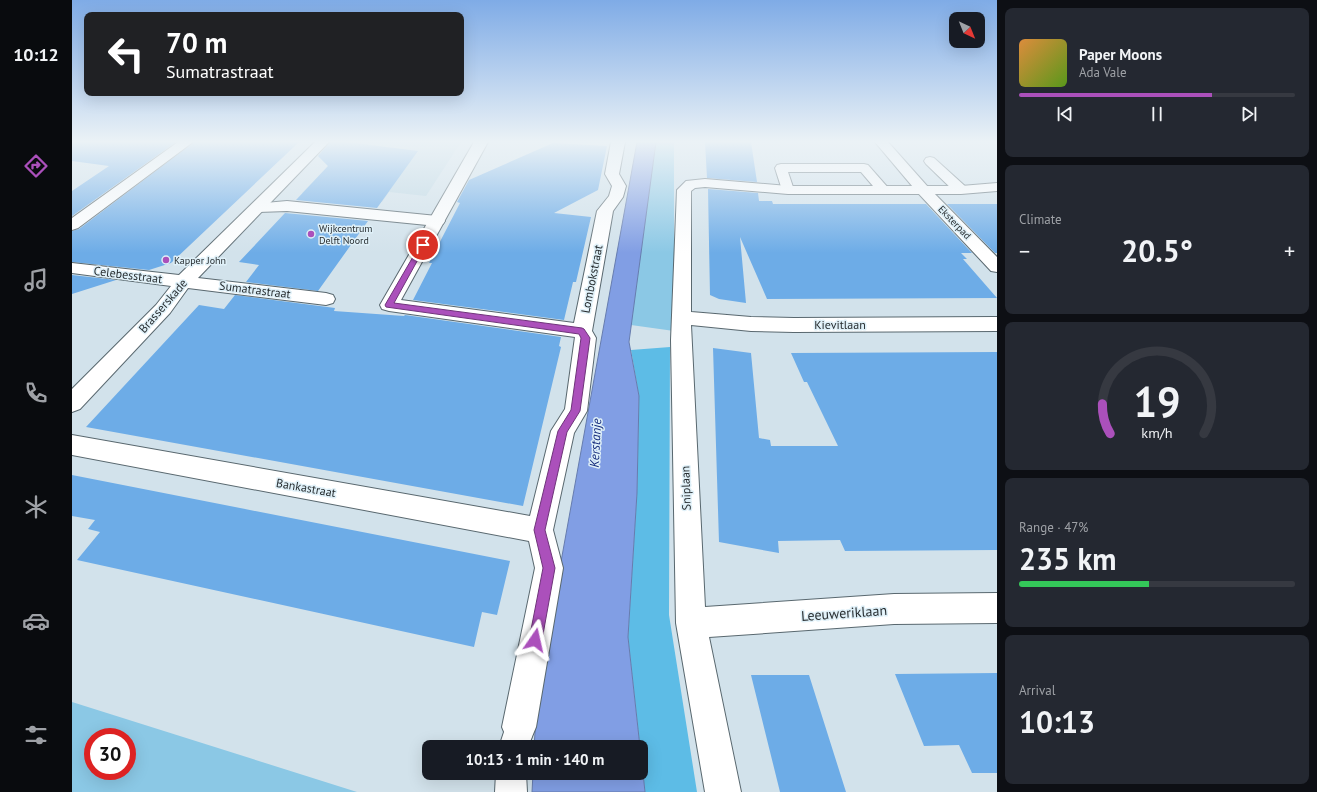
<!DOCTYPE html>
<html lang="en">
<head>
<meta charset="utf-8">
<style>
  body { margin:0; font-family:"PT Sans",sans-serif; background:#242831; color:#f1f3f6; height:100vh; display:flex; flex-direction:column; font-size:15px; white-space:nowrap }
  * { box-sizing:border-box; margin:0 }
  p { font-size:13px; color:#9ea1a6 }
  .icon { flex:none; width:22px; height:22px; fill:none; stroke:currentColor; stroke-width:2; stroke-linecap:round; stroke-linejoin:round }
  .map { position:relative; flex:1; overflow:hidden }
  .details { display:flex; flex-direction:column; gap:8px; padding:8px; background:#0d0f14; width:320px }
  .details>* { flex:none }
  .guide { position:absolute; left:12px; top:12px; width:380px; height:84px; border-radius:8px; box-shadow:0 4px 16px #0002; background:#202124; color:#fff; overflow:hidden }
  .needle { width:26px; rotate:137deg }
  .fabs { position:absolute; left:877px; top:12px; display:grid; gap:8px }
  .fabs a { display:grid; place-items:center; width:36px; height:36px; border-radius:8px; background:#171b24; box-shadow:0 4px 16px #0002; font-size:20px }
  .speed { position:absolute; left:12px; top:728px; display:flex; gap:8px; font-size:20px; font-weight:700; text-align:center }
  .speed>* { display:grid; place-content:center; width:52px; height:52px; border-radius:50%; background:#171b24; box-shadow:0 4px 16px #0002; line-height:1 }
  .speed .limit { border:6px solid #d22; background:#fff; color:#111 }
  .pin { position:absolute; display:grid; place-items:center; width:34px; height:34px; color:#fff; margin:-17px; border:2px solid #fff; border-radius:50%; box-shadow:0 1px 4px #0007 }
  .me { position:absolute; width:44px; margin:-22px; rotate:11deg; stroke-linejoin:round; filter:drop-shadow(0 0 3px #0008) }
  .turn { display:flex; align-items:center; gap:14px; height:84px; padding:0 16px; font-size:18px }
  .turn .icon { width:52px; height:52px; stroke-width:2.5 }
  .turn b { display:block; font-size:28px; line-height:34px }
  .big { font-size:30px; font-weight:700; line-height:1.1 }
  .details .card { flex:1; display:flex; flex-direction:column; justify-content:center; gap:6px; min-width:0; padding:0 14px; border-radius:8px; background:#242831 }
  .details .dial { align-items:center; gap:0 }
  .dial svg { height:104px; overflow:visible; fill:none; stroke:#363941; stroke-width:7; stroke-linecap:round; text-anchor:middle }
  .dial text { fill:#f1f3f6; stroke:none }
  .song { display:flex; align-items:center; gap:12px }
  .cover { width:48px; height:48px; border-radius:6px; background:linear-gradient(135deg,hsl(30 70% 55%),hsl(90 70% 35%)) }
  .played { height:4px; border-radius:2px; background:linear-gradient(90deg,#ab50bb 70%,#363941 70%) }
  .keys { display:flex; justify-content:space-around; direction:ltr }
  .heat { display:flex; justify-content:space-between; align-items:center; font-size:22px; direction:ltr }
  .charge { height:6px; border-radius:3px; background:linear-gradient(90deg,#34c759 47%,#363941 0) }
  .trip { position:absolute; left:350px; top:740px; width:226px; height:40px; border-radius:8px; background:#171b24; box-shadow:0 4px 16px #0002; font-weight:700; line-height:40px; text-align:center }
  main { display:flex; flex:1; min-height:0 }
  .menu { display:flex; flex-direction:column; width:72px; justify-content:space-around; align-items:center; background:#090b0e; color:#9ea1a6 }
  .menu .icon { width:28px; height:28px }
  .menu .active { color:#ab50bb }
  .menu b { font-size:18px; color:#f1f3f6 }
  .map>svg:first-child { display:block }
  .built { fill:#bfd8e4 }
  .green { fill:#8bc8e5; fill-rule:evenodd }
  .forest { fill:#5dbce6 }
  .water { fill:#819ee4; stroke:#667cae }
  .building { fill:#6dace7 }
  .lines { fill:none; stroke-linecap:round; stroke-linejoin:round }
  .service-casing { stroke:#59686f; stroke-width:2 }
  .pedestrian-casing { stroke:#59686f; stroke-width:2 }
  .minor-casing { stroke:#59686f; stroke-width:2 }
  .service { fill:#fff; fill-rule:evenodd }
  .pedestrian { fill:#fff; fill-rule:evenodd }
  .minor { fill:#fff; fill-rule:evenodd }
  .route { fill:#ab50bb; stroke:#6f347a }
  .poi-dot { fill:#ab50bb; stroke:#dff0f8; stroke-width:1.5 }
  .labels { text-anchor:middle; stroke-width:3; stroke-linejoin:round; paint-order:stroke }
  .far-street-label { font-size:10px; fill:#282e31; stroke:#dff0f8 }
  .far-poi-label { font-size:10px; fill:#282e31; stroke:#dff0f8; text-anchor:start }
  .street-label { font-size:12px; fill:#282e31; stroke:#dff0f8 }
  .water-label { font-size:13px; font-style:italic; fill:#152c7c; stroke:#dff0f8 }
  .near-street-label { font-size:14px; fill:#282e31; stroke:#dff0f8 }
</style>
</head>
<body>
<main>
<nav class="menu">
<b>10:12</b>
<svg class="icon active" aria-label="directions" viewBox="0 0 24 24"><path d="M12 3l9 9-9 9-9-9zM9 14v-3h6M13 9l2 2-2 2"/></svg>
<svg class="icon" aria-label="music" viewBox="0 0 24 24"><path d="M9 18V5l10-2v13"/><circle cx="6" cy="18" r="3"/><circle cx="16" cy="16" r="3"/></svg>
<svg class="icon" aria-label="phone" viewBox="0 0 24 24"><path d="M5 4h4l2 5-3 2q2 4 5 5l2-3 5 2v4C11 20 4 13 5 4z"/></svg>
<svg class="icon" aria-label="climate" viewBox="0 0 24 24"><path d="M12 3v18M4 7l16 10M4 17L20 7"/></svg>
<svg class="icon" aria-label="car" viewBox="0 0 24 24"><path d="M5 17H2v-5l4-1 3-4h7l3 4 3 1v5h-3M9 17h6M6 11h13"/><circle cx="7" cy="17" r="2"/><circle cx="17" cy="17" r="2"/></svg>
<svg class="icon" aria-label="filters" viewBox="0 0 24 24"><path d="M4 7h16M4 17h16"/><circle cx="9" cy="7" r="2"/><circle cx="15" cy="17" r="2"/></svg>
</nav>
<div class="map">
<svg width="925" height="792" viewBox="0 0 925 792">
  <rect width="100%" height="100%" fill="#d2e2eb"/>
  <path class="built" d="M279,142h110l-35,54 -37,-4 -7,10 -80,-9z"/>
  <path class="green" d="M584,142h18v189l-43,-6z
    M0,702l285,90h-285zM21,737h34v34h-34z"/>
  <path class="forest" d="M598,347l-1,268 28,177h-52l-17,-155 9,-144 2,-97 -8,-46z"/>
  <path class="water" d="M565,142h19l-27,200 10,54 -2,97 -9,144 12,110h-106l2,-28 13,-91z
    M569,754l4,38h-113l1,-19h108z"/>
  <path class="building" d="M0,142h104l-104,74v-25l37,-25 -37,-5z
    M122,142h105l-128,121 -22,7 -77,-8v-31l7,-2z
    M258,142h17l71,9 -41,57 -81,-8 32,-34 -10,-10z
    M633,142h46l6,40 -50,-4z
    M481,143l54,3 -9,44 -44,23 37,4 -15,65h-3l-9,38 -151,-20 19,-37h-3l31,-60 -3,-1 12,-22z
    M636,189l50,4 1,8h13l1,3h153l46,49h-11l6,6h-4l34,39 -230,1 -27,-62 6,66 -27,-4 -9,-4z
    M875,204h50v49h-2z
    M213,213l83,8 -50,70 -72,-9 13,-17 -20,-3z
    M0,275l44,5 -44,14z
    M163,295l100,13 -1,3 70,5 1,-1 156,22 -2,9 2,1 -38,159 -437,-79 113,-122 25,4z
    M641,348l38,5 8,85 11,2 1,6h67l-31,-64h-3l-13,-29 206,-1v198l-152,1 -5,-11 -62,1 1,12 -60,-11z
    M0,475l438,86 -13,54 -15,-3 -8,35 -397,-87 23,-28 -12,-3 7,-9 -23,-4z
    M925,673v100h-25l-13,-28 -35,1 -29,-72z
    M679,675h58l37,117h-66z"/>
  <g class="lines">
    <defs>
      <path id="service" d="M858,157l4,1 32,29 1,3 -1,3h-10l-30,-29 -2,-3 2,-3z
        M709,164h83l4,1 22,25 -1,3h-10l-18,-21h-73l6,18 -1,3h-10l-1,-3 -7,-22 2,-3z
        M447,712l10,5 5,10 -5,20h-30l10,-30z
        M424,773h30l1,19h-32z"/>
      <path id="pedestrian" d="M803,142h13l40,45 69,70v15l-6,-1 -73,-78z
        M215,201l150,15 6,2 2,3 -2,3 -6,2 -150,-15 -29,1 -5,-2 -3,-3 3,-3z"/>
      <path id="minor" d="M106,142h15l-115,86 -6,2v-12z
        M243,142h14l-131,136 128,15 7,2 2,4 -2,4 -7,2 -138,-17 -18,25 -90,96 -8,3v-23l84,-84 15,-19 -99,-13v-10l107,12z
        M402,142h14l-87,158 173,23 23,-112 12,-15 3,-10 -7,-12 6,-32h14l-6,32 7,12 -3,11 -10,14 -21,120 4,7 -9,73 -13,22 -21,97 10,38 -27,159 -5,12 -12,5 -12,-5 -5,-12 33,-159 -6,-27 -457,-86v-20l458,81 21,-85 14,-22 10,-72 -186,-26 -7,-2 -2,-4z
        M633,179l83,7h173l36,-3v8l-36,3h-173l-83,-7 -10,1 -4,3v121l60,5 43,1 203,-1v14l-203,1 -43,-1 -60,-6 14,282 189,-13 103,-1v30l-103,1 -185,13 32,155h-36l-29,-169 -5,-283 6,-150 9,-9z"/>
    </defs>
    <use href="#service" class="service-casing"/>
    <use href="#pedestrian" class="pedestrian-casing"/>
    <use href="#minor" class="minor-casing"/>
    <use href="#service" class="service"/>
    <use href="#pedestrian" class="pedestrian"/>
    <use href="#minor" class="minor"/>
  </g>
  <linearGradient id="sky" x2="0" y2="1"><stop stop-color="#7fabe6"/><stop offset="0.56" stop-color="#ebf2f6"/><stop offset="1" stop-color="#ebf2f6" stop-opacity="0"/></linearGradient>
  <rect width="925" height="253" fill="url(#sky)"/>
  <path class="route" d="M349,243l5,2 -32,58 188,25 2,1 6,9 -10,73 -13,21 -22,98 10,38 -13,72 -2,5 -5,2 -4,-2 -2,-5 14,-72 -9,-38 24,-99 13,-21 10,-72 -2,-4 -193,-27 -1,-2z"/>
  <g class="poi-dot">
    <circle cx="239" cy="234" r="4"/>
    <circle cx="94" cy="260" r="4"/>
  </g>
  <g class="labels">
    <g class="far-street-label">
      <text transform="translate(883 222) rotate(46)" y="4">Eksterpad</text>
    </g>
    <g class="far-poi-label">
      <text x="247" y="232">Wijkcentrum<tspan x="247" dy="12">Delft Noord</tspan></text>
      <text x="102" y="264">Kapper John</text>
    </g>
    <g class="street-label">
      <text transform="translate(56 275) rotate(7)" y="4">Celebesstraat</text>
      <text transform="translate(520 279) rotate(-79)" y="4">Lombokstraat</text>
      <text transform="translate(183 290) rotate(7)" y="4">Sumatrastraat</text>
      <text transform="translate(91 306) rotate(-49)" y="4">Brasserskade</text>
      <text x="768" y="329">Kievitlaan</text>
      <text transform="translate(234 488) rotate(10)" y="4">Bankastraat</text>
      <text transform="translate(614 488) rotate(-92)" y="4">Sniplaan</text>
    </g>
    <g class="water-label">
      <text transform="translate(523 443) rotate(-87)" y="5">Kerstanje</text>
    </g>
    <g class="near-street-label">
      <text transform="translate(772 613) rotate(-4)" y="5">Leeuweriklaan</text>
    </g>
  </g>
</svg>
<div class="fabs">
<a><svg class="needle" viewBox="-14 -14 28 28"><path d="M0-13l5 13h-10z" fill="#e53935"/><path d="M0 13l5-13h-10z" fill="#9ea1a6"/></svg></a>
</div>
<div class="speed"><div class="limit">30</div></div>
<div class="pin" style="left:351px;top:245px;background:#d93025"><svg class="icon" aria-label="arrive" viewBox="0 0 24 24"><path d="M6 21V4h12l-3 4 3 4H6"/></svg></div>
<svg class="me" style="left:463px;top:640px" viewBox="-20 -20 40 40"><path d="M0-17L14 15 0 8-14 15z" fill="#ab50bb" stroke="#fff" stroke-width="4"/></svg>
<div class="trip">10:13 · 1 min · 140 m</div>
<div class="guide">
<div class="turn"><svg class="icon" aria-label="left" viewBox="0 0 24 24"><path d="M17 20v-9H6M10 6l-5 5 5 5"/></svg><div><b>70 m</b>Sumatrastraat</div></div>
</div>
</div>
<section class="details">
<div class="card">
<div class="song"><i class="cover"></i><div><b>Paper Moons</b><p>Ada Vale</p></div></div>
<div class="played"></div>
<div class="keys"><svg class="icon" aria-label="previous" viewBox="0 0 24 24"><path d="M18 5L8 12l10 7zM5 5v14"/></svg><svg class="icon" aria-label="pause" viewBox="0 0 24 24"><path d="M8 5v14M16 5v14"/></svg><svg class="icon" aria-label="next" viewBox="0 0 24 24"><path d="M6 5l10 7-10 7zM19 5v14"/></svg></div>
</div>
<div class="card"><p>Climate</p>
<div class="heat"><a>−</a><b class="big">20.5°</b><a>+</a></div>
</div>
<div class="card dial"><svg viewBox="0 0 100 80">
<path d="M14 69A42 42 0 1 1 86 69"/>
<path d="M14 69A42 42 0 0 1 8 46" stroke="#ab50bb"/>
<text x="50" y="56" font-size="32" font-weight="700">19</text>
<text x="50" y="72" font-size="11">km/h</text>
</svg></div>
<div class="card"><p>Range · 47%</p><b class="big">235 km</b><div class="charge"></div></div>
<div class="card"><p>Arrival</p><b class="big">10:13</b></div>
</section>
</main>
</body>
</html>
